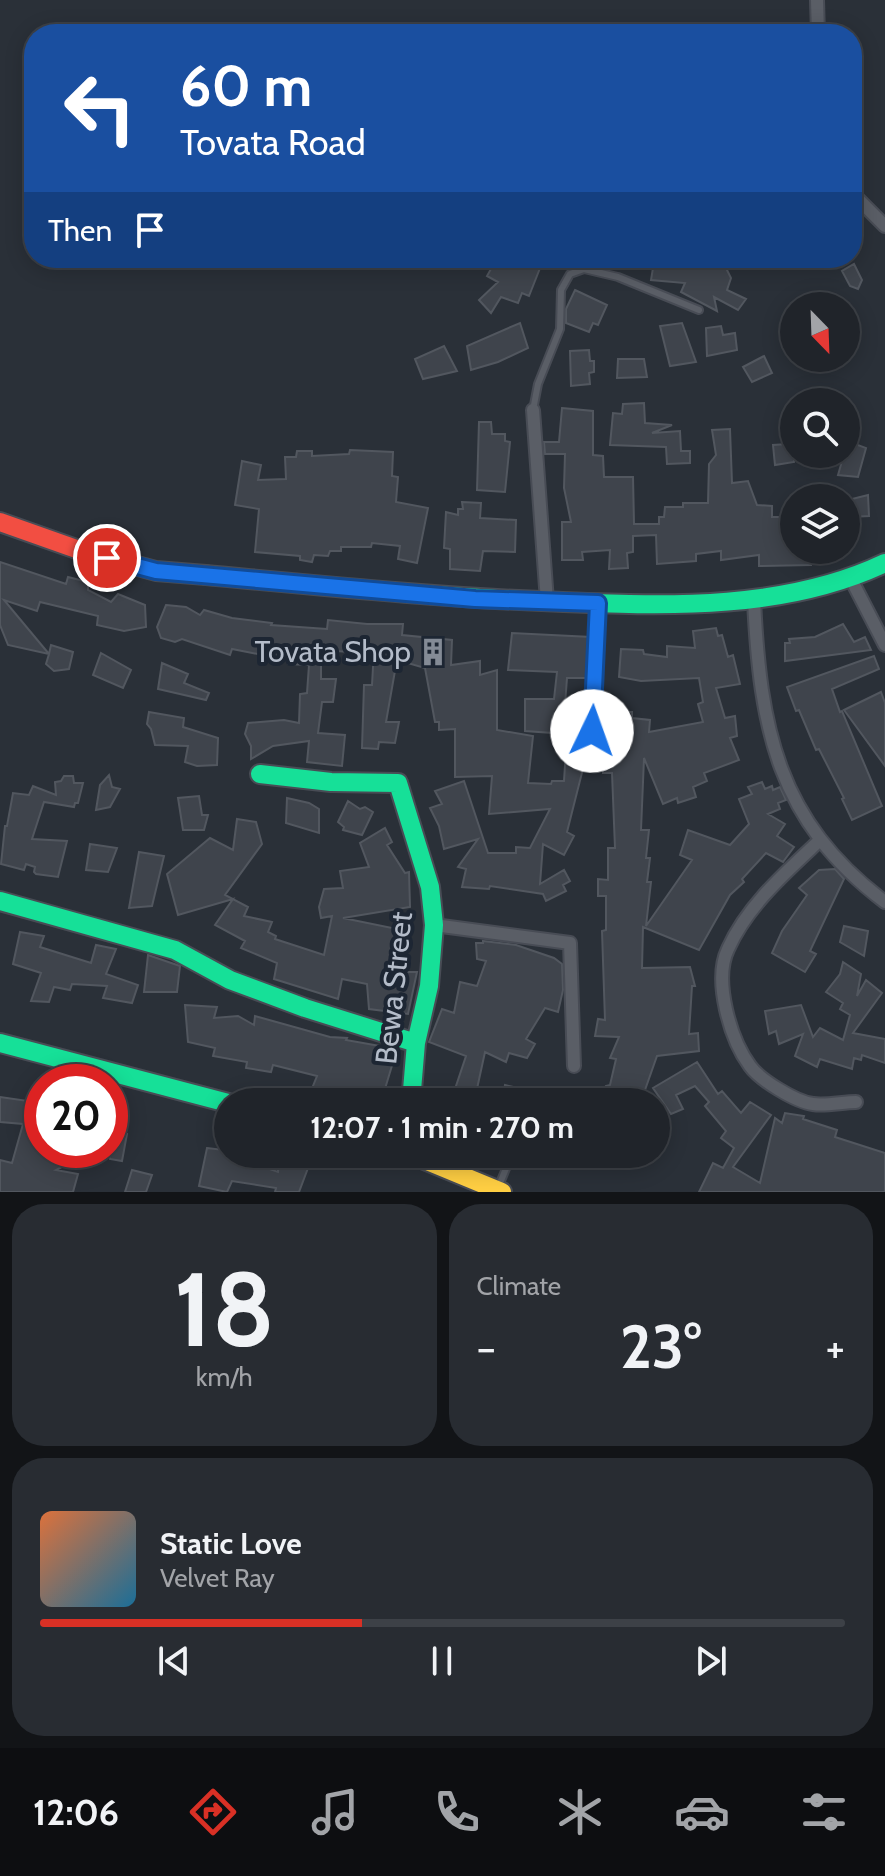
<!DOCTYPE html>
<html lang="en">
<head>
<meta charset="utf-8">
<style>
  body { margin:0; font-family:Cabin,sans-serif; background:#282c32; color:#f1f3f6; height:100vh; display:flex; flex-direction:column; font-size:30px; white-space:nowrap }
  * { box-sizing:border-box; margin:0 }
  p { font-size:26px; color:#a2a4a8 }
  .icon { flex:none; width:44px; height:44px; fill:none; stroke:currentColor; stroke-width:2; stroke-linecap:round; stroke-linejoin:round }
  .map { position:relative; height:1192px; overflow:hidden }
  .panel { display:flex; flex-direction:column; gap:12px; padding:12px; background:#121417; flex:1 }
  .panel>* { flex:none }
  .top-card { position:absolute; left:24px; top:24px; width:838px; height:244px; border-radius:32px; box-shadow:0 4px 20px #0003,0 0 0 2px #3d4147; background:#1a4fa0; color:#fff; overflow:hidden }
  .needle { width:52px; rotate:157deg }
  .controls { position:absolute; left:780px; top:292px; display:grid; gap:16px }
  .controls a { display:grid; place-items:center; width:80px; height:80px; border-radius:50%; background:#20242a; box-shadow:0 4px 20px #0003,0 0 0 2px #3d4147; font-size:40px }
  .speed { position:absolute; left:24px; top:1064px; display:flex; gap:16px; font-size:40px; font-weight:700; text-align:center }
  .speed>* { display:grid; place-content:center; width:104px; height:104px; border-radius:50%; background:#20242a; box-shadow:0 4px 20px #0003,0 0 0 2px #3d4147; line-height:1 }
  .speed .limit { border:12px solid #d22; background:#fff; color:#111 }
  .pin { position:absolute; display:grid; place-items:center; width:68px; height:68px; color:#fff; margin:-34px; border:4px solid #fff; border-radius:50%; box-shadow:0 2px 8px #0007 }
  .me { position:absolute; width:88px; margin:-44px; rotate:3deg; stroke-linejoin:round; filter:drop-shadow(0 0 6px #0008) }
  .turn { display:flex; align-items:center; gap:28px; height:168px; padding:0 24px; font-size:36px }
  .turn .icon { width:104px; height:104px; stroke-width:2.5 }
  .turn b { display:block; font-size:56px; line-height:68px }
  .then { display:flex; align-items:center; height:76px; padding:0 24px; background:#0003; gap:16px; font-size:30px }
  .big { font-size:60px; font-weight:700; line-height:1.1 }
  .panel .card { flex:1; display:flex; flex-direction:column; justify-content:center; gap:12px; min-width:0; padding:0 28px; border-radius:32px; background:#282c32 }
  .panel .dial { align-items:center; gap:0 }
  .dial b { font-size:104px; line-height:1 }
  .song { display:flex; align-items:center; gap:24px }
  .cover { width:96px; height:96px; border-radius:12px; background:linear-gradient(135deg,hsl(20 70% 55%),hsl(200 70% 35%)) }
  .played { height:8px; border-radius:4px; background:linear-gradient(90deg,#d93025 40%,#3d4147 40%) }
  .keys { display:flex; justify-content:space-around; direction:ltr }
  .heat { display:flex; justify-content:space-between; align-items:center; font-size:44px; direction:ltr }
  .panel .tiles { flex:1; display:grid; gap:12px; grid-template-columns:1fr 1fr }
  .card:last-child { grid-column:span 2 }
  .trip { position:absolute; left:214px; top:1088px; width:456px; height:80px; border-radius:40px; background:#20242a; box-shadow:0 4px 20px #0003,0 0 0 2px #3d4147; font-weight:700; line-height:80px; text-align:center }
  .menu { display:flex; height:128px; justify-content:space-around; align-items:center; background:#0d0e11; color:#a2a4a8 }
  .menu .icon { width:56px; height:56px }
  .menu .selected { color:#d93025 }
  .menu b { font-size:36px; color:#f1f3f6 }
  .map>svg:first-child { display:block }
  .building { fill:#3f444c; stroke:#52575f; stroke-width:2 }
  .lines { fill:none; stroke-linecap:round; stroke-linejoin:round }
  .lane-casing { stroke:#484c55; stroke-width:10 }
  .street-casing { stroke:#484c55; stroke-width:16 }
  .fast-casing { stroke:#484c55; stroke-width:22 }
  .slow-casing { stroke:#484c55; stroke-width:22 }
  .jam-casing { stroke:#484c55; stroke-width:22 }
  .lane { stroke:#5a5e66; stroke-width:6 }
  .street { stroke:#5a5e66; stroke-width:12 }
  .fast { stroke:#16e098; stroke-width:18 }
  .slow { stroke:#ffcf43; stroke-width:18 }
  .jam { stroke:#f24e42; stroke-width:18 }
  .route-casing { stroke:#114b97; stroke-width:20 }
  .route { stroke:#1a73e8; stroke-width:14 }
  .labels { text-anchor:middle; stroke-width:8; stroke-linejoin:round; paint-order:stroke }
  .poi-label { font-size:30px; fill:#b4bcc9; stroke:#1d2633; text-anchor:end }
  .street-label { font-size:30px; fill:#b4bcc9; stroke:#1d2633 }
</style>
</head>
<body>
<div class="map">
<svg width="885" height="1192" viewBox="0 0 885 1192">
  <rect width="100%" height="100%" fill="#2a3038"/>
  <path class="building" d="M497,258h47l-15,38 -7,-3 -4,10 -17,-6 -10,16 -12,-13 19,-18 -11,-6z
    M698,258h11l17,10 5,10 -4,12 19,9 -8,11 -24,-13 3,14 -36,-19 4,-9 -34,-3 3,-18 39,6z
    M854,264l8,16 -4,9 -8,-3 -8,-15z
    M575,290l32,15 -9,20 -5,-2 -4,9 -23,-9v-14z
    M520,323l8,25 -30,14 -27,8 -4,-24z
    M682,323l14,39 -26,4 -10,-40z
    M721,326l2,9 12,-2 2,17 -30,6 -1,-28z
    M444,346l13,25 -34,8 -8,-20z
    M589,350l1,11h4v11l-5,1 1,11 -19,2 -1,-35z
    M764,356l8,17 -20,9 -9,-15z
    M618,359h26l3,18 -30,1z
    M644,403l1,20 27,2 -20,8 28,-2 1,20h9v12l-23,1 -1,-17 -56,-2 3,-32 9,1 1,-10z
    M562,408l31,3v44l10,1 1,21h29l1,47h25v-7h5l1,-10h18v-4h25l1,-39 7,-9 -4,-25 18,-1 2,54 16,-2 9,24 15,1v11h22v33h17v15l-52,1v-11l-38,5v-9l-25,3v7l-39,3 -1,-29 -23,1v16l-6,1 1,15 -19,1 1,-19 -28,2 1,8h-21v-38h9l-7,-34 1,-34h-20l-1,-12h15z
    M479,422h12l1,12h13v7l5,1 -5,50 -28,-2z
    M847,441l19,7 -8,29 -20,-2 6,-21h2z
    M788,444l1,6 5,1v11l-19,3 -2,-20z
    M350,450l43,2 -1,24 6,1 -2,25 32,6 -11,55 -19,-4 2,-13 -28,-3 -1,4h-30v4h-11l-2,5 -14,-1 -2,7 -12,-2v-4l-45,-4 4,-43 -24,-4 7,-44 19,4 -3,15 28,-1 -1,-22h11l1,-6h15v5l37,-2z
    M868,495l1,21 -19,1 -2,-17z
    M462,502l19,1 -1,15 36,2 -1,32 -32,-1 -3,20 -30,-2v-20l-6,-1 2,-36 12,3v-6h5z
    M0,562l66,22 2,-7 20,5v8l23,12 7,-8 27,11 1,22 -22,4 -27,-6 1,-9 -58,-14 -3,9 -33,-11 45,54 2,-9 22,7 -4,17 -15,2 -8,-7 3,-10 -41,-9 -8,-20z
    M166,605l20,2 14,8 4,-5 28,8 40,5 -1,2 56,4 1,-9 39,4h36l-1,11 50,5 -1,25 29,-4v14l17,-5v60l36,6 -5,47 23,1 1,-3h12l3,-47 -42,-3v-32h29l3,-27 -49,-2 4,-37 79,4 -3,41h-21l-2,27h15v13h7l-1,15 5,4 -24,95 7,4 -10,19 -21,-11 -3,40 24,-14 6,11 -7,4 3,6 -20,10 -3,-7 -53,-8 -1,3 -27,-2 4,-18 -8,-2 20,-28 -34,10 -5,-23 -9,-18 12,-4 -7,-13 29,-10 24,72h28v-6l14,1 20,-39 -61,5 3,-38 -37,1v-48l-16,1v-8h-4l-10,-54 -24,-7v4h-5l-10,57h13l-4,21 -16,-1 -1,7 -16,-1 2,-63h8l2,-36 -25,-4v7l-28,-2v29h15l-3,23h-11l-4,31 27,2 -3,31 -35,-4 2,-21 -36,5 -22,13v-13l-6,-12 3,-11 36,-3 15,3 1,-29 7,-1 2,-28 -21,-1v-4l-56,-11 -2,6 -48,-16 -7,3 -14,-4 -4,-11z
    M843,624l11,18 11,-5 6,13 -86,11v-18h5l-1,-4 26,-2z
    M716,628l2,8 4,-1 6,22 5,-2 7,29 -24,4 9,30 10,-2 2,20 -7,2 9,22 -35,13 3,8 -14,6 3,10 -18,6 -1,-5 -14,6 -19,-46 -3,72h8l-3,28h4l-3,24h4l-5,44 46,-66 -12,-5 8,-25 42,15 19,-21 -10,-25 13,-5 -4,-7 14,-5 3,7 7,-3 1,4 7,-3 6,13 -8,3 2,6 -12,5 17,10 -8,12 17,11 -11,15 -17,-9 -24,26 2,3 -14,13 -31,55 -56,-23 -1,41 48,-1 5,19h-3l-3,48 9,-1 1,18 -42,5 -12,34 -15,12h-48v-4l25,-7 -1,-5 4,-1 6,-26 -6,-1 9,-21 -24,-1 3,-17 7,1 -3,-89 4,-1v-34h-8v-17l10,1v-32h7l-3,-75h-9l1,-55h3v-6h25v6l18,2 -1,12 54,-10 -5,-18 5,-2 -4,-24 -58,3 -22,-4 2,-28 22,1 1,4 23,3v-11l28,2 -2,-17z
    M101,653l30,17 -8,18 -30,-13z
    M874,656l5,13 -47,20 8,23 2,-1 40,95 -30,14 -10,-21 2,-1 -25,-49 -3,1 -17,-40 -3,1 -9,-24z
    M162,663l26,11 -4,9 25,10 -3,7 -48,-11z
    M881,692l4,11v63l-41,-56z
    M149,712l35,6 -1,9 35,11 -1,27 -20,1 -12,-4 3,-16 -33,-1 -4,-16 -4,-5z
    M109,775l3,12 8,2 -10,18 -14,3 4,-25z
    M64,776h9l1,7h9l-5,20h-3l-1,4 -30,-5 -12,37 35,2 -9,36 -22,-3 -2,-2 1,-5 -9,-3 -2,6 -23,-6 4,-38h2l6,-33 16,2 4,-9 23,9 -1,-13 6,-1z
    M199,796l3,19h6l-4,15h-21l-5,-32z
    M287,798l22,5 10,6v24l-33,-10z
    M348,801l12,8 5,-2 8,5 -11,23 -19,-5 1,-3 -6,-5z
    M237,819l19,3 6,22 -37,51 23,12 -4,9 28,6 -4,10 8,4 -1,3 49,16 8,-39 -11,2 -2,-11 5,-18 19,-1 -3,-17 29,-4 -9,-24 25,-15 7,14 -5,3 18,28 4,-1 1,35 -67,11 59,12 -1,19 5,4 -7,19h18l-9,42 -39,-5 -2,-25 -25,-5 -4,20 -64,-20 3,-16 -36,-15 4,-7 -30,-16 18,-26 -55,16 -11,-41 43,-36 23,12z
    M90,844l27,4 -9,24 -22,-2z
    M139,852l25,4 -12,50 -23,2z
    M835,869l9,10 -34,72 6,3 -11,18 -33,-19 10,-22 25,-36 -8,-7 20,-18z
    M844,926l24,5 -4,25 -24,-14z
    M20,932l24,4 -4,11 51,16 5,-18 20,4 -10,25 32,11 -6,18 -29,-5 4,-12 -35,-2 -2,6 -16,-3 -5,15 -18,-1 10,-28 -28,-9z
    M483,941l33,4 38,13 8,6 1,26 -5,22 -13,-4 -19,31 9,5 -8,14 -18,-5 -3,9 -21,-10 -10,46 -20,-9 11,-33 -37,-14 13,-33 12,4 6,-31 17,4 9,-25 -9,-2 -1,-16h7z
    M148,955l32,11 -3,26h-33z
    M843,962l18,12 -4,22 9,-16 16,13 -29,40 32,6v24l-23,-8 -1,5 -7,-2 -2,11 -32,-10 -3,8 -22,-11 8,-22 -24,10 -3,-13 -7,3 -4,-23 36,-6 12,32 7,-9 23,12 7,-25 -10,-6 3,-6 -17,-11 14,-18z
    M185,1005l32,2 -3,11 24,-2 16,9 1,-9 75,21 17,1 -1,2 51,9 -16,53h-40l-30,-11 6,-15 -44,-11 -2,7 -25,-4 1,-6 -34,-6 2,-8 -27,-6z
    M697,1062l21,32 4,-3 19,22 9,-11 21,13 -38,52 27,16 15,-65 7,5 3,-10 19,3 -1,3 34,11 -2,7 50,16v39h-186l14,-29 10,5 11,-20 -13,-10 5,-7 -21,-25 4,-4 -14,-16 -19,9 7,14 -12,5 -18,-26z
    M505,1085l13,3 -4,14h-12z
    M0,1097l42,6v47h52l-38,20 22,4 -5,18h-73v-32l12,3 11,-39 -23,-2z
    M110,1128l17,6 -5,27 -12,-2z
    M207,1148l17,2 -1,3 55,19 1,-9 29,5 -9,24h-24l1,-4 -44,-7 -5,11 -28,-6z
    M132,1170l20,5 -6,17h-21z"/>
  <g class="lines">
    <defs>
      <path id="lane" d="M533,410l5,-26 22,-55 1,-39 9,-16 14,-5 34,8 81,33
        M592,731l6,-124
        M498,1188l14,-34"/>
      <path id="street" d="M817,0l1,34
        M852,193l33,33
        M533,410l14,191
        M851,579l34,66
        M754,600c6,127 23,221 131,302
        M819,841c-33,31 -72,65 -91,108 -15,31 2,90 22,117 10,14 46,36 63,38 13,2 30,-2 43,-2
        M434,925l136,18 4,123"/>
      <path id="fast" d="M206,575c119,11 238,23 357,27 108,4 223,8 322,-39
        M260,774l71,8 67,1 32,104 4,38 -5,61 -13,57 -5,59
        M0,901l175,49 55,30 75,28 111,35
        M0,1043l228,60"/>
      <path id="slow" d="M410,1154l92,38"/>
      <path id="jam" d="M0,522l82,29 74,20 50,4"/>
    </defs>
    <use href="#lane" class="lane-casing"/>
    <use href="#street" class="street-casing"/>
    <use href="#fast" class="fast-casing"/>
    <use href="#slow" class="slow-casing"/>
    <use href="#jam" class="jam-casing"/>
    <use href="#lane" class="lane"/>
    <use href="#street" class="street"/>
    <use href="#fast" class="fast"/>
    <use href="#slow" class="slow"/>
    <use href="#jam" class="jam"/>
  </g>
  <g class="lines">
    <defs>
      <path id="route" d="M107,558l49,13 319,28 123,4 -6,128"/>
    </defs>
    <use href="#route" class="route-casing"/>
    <use href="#route" class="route"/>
  </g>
  <defs>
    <symbol id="building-bare" viewBox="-9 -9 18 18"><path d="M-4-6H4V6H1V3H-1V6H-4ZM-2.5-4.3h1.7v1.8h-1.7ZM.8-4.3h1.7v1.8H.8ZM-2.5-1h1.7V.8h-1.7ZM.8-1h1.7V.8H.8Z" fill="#848b96" stroke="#1d2633" stroke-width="2.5" paint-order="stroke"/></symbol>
  </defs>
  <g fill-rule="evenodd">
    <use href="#building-bare" x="413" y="632" width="40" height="40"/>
  </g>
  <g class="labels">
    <g class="poi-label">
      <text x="411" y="662">Tovata Shop</text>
    </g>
    <g class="street-label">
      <text transform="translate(394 988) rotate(-84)" y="10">Bewa Street</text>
    </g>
  </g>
</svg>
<div class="controls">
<a><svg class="needle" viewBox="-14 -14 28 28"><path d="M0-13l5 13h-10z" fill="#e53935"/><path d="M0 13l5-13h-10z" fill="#a2a4a8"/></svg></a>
<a><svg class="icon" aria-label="search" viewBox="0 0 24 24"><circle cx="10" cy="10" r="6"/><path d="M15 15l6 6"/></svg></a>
<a><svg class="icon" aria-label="layers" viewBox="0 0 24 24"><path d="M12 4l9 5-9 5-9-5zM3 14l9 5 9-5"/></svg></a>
</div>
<div class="speed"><div class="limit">20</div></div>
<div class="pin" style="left:107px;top:558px;background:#d93025"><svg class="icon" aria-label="arrive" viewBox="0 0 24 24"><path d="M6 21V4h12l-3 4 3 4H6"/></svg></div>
<svg class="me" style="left:592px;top:731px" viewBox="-20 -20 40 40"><circle r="19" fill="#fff"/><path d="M0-13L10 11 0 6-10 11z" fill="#1a73e8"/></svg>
<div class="trip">12:07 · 1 min · 270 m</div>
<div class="top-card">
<div class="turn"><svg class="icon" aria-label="left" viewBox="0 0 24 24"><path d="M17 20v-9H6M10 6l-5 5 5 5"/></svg><div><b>60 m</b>Tovata Road</div></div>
<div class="then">Then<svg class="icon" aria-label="arrive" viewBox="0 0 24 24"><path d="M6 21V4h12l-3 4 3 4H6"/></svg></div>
</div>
</div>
<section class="panel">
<div class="tiles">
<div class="card dial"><b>18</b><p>km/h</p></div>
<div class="card"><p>Climate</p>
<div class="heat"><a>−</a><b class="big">23°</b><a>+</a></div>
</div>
<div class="card">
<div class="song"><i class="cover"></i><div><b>Static Love</b><p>Velvet Ray</p></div></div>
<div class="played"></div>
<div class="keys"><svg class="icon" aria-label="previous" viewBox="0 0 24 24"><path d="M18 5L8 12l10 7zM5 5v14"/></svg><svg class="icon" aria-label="pause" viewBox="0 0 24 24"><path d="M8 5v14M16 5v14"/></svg><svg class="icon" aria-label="next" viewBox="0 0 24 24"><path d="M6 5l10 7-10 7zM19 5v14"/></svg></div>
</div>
</div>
</section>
<nav class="menu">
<b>12:06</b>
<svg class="icon selected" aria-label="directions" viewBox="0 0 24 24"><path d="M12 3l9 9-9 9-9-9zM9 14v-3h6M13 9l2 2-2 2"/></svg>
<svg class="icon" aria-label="music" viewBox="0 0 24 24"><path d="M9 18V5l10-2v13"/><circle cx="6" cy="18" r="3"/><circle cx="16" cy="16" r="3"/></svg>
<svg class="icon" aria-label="phone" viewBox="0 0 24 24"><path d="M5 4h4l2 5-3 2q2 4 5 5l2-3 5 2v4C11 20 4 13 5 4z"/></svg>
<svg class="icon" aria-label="climate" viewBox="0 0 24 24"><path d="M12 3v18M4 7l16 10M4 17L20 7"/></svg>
<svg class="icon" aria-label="car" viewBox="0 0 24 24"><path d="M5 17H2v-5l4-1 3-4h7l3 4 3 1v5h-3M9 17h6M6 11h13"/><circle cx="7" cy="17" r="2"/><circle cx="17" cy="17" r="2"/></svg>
<svg class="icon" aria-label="filters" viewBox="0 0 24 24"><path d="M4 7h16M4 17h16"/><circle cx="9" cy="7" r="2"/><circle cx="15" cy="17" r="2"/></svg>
</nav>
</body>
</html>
